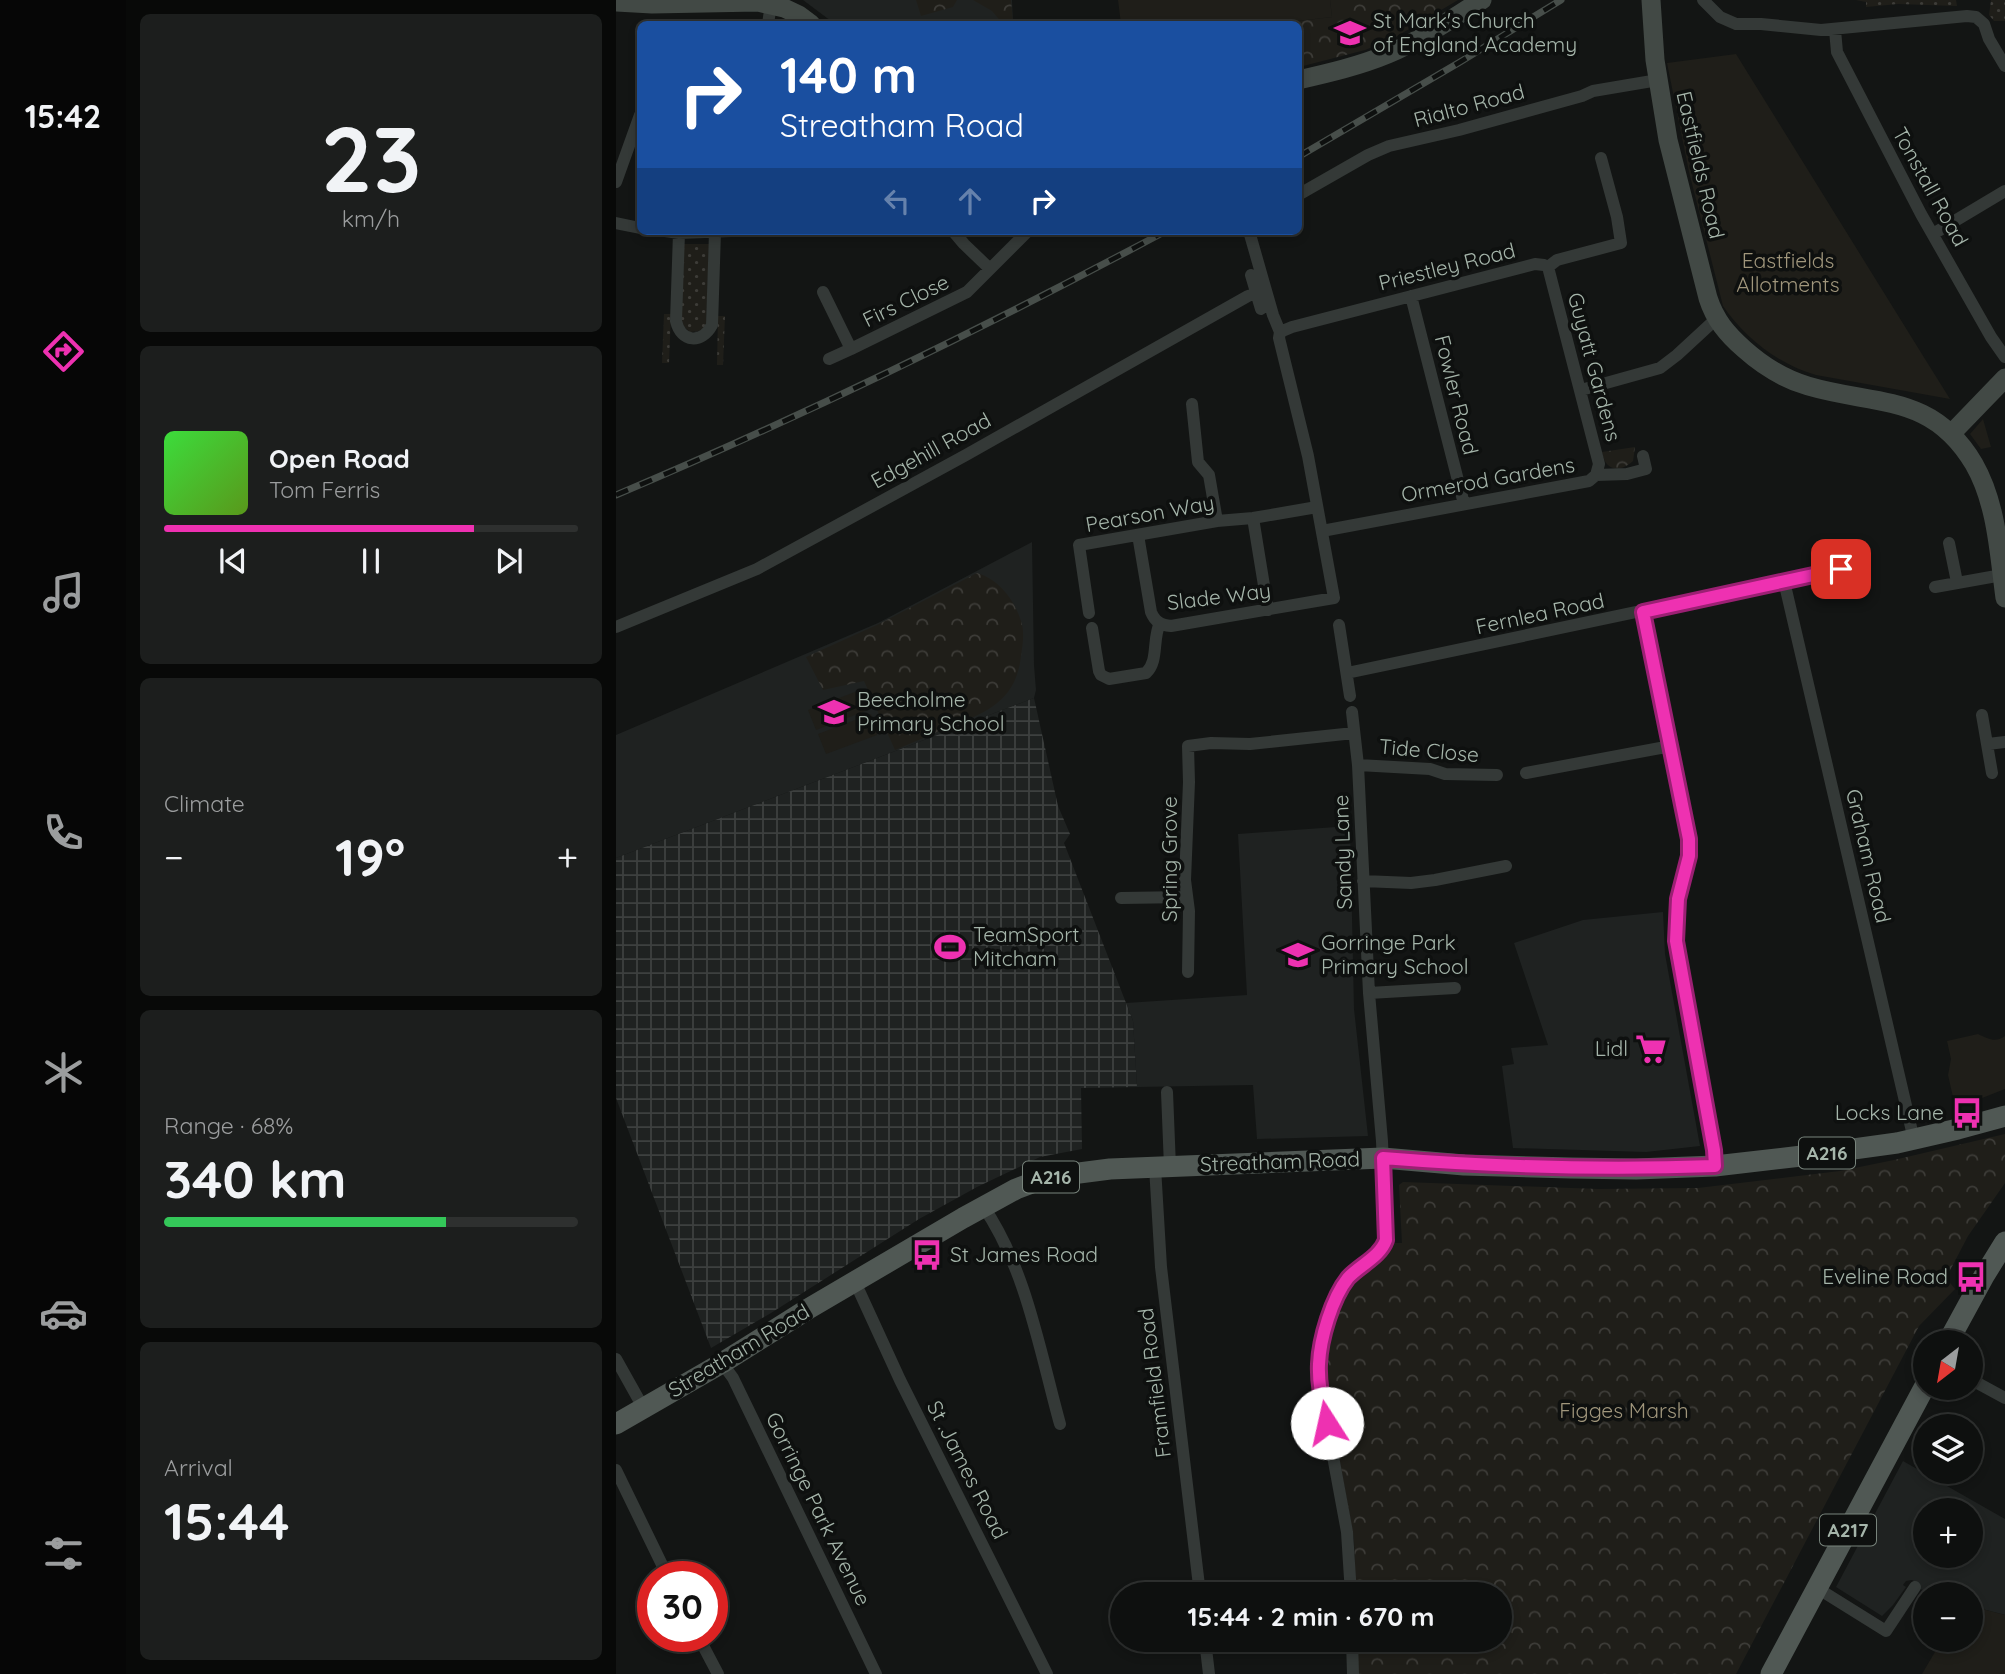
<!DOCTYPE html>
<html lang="en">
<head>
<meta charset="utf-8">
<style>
  body { margin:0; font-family:Quicksand,sans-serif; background:#1c1e1d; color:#f1f3f6; height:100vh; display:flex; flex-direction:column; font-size:26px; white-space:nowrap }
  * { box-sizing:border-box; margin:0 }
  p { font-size:23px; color:#9b9d9e }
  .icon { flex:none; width:38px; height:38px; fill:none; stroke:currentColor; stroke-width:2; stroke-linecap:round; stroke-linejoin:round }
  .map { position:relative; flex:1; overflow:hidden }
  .side { display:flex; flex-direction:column; gap:14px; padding:14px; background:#080908; width:490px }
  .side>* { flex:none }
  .hud { position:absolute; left:21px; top:21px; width:665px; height:214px; border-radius:10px; box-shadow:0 4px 10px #0003,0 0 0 2px #2e302f; background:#1a4fa0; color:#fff; overflow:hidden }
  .needle { width:46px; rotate:211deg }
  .tools { position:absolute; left:1297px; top:1330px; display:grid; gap:14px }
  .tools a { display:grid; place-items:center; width:70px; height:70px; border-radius:50%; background:#0e100f; box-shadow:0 4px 10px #0003,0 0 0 2px #2e302f; font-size:35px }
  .speed { position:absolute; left:21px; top:1561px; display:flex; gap:14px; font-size:35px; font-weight:700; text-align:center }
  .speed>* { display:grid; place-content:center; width:91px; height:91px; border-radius:50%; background:#0e100f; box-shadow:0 4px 10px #0003,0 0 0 2px #2e302f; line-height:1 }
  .speed .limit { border:10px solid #d22; background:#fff; color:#111 }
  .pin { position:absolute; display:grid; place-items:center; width:60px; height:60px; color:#fff; margin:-30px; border-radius:14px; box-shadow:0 4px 10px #0006 }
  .me { position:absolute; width:77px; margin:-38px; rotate:350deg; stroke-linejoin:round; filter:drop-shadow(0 0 5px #0008) }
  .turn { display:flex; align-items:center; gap:24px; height:147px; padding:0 28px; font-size:32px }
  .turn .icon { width:91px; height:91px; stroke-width:2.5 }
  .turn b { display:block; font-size:49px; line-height:60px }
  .lanes { display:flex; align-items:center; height:66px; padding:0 28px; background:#0003; justify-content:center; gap:35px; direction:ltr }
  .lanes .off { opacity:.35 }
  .big { font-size:52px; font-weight:800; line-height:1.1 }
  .side .tile { flex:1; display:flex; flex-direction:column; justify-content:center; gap:10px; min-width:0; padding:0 24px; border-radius:10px; background:#1c1e1d }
  .side .dial { align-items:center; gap:0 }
  .dial b { font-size:91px; line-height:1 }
  .song { display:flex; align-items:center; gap:21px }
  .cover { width:84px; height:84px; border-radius:10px; background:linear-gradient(135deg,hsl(120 70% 55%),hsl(90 70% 35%)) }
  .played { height:7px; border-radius:4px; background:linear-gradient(90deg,#ee31b1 75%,#2e302f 75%) }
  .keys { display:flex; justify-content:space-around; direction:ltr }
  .heat { display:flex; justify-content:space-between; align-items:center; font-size:38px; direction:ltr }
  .charge { height:10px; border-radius:5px; background:linear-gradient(90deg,#34c759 68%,#2e302f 0) }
  .trip { position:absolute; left:494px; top:1582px; width:402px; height:70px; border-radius:35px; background:#0e100f; box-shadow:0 4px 10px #0003,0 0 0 2px #2e302f; font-weight:800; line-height:70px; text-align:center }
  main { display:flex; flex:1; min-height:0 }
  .tab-bar { display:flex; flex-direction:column; width:126px; justify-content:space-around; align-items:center; background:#060606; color:#9b9d9e }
  .tab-bar .icon { width:49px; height:49px }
  .tab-bar .selected { color:#ee31b1 }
  .tab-bar b { font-size:32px; color:#f1f3f6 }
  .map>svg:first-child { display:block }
  .built { fill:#1f2221; fill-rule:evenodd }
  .industrial { fill:url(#industrial-grid) }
  .grass { fill:url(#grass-dots) }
  .park { fill:url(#park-crowns) }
  .garden { fill:#1f1e19 }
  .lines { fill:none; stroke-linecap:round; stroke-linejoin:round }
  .street { stroke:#343937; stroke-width:12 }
  .secondary { stroke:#424945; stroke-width:19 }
  .primary { stroke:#505854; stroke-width:21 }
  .rail-casing { stroke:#474e4a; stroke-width:7 }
  .rail { stroke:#0e100f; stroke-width:4.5; stroke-dasharray:13; stroke-linecap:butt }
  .route-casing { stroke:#9b2073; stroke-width:18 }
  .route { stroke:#ee31b1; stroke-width:12 }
  .labels { text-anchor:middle; stroke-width:7; stroke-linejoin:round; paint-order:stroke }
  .shield { fill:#0e100f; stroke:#78847c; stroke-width:2 }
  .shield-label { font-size:19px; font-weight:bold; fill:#a5b5aa }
  .poi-label { font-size:21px; fill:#a5b5aa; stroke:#0e100f; text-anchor:start }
  .street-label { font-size:21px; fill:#a5b5aa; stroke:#0e100f }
  .park-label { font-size:21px; fill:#a0967c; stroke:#0e100f }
</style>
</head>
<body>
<main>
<nav class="tab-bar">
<b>15:42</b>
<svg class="icon selected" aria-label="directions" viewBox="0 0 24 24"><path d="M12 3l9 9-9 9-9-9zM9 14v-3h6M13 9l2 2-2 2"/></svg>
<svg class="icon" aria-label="music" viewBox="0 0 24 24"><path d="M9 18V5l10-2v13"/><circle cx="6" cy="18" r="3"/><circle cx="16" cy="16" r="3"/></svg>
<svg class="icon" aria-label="phone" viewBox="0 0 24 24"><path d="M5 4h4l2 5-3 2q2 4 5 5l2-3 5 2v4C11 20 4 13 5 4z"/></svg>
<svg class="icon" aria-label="climate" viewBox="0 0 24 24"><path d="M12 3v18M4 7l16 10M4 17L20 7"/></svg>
<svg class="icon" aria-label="car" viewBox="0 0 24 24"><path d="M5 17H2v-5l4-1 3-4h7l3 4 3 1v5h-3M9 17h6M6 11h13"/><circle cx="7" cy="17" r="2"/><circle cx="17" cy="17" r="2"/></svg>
<svg class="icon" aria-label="filters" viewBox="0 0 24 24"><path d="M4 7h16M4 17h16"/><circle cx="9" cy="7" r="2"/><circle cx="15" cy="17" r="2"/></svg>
</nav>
<section class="side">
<div class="tile dial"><b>23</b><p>km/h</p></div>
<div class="tile">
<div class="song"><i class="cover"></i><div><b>Open Road</b><p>Tom Ferris</p></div></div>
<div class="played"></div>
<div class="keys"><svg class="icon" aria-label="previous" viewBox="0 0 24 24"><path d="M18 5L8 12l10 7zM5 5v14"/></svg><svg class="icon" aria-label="pause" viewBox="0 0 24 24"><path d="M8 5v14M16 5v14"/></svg><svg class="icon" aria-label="next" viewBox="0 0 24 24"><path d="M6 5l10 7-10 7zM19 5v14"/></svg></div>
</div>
<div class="tile"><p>Climate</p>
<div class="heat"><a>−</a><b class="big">19°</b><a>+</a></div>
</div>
<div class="tile"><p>Range · 68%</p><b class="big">340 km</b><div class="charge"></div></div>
<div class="tile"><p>Arrival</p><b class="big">15:44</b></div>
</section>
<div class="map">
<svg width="1389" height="1674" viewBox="0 0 1389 1674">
  <defs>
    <pattern id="industrial-grid" width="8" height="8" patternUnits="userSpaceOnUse" patternTransform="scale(1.75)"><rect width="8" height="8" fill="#1f2221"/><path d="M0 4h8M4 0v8" fill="none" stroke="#3d403f"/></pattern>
    <pattern id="grass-dots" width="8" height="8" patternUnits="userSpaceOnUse" patternTransform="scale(1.75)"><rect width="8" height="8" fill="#1f1e19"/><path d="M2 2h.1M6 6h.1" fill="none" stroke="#3d3c38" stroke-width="1.8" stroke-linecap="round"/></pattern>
    <pattern id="park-crowns" width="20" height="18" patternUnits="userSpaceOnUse" patternTransform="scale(1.75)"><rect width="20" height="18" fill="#1f1e19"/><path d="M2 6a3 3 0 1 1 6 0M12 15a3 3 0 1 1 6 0" fill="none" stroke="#3d3c38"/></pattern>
  </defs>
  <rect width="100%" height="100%" fill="#131514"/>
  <path class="built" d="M187,0h209l1,24h-178z
    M416,542l2,123 2,25 -2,8 -418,160v-123l262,-112z
    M734,826l4,183 14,127 -111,3 -4,-54 -116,2 -4,-66 -7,-18 121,-8 -9,-161z
    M1047,912l2,42 35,192 -54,6 -133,-4 -11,-82 12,-2 -3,-16 37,-3 -34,-102 69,-23z
    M1287,1461l102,58v96l-34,-9 -1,-12h-35l-15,-5v-5l-8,-4 -6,1 -3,4 3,2 -13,18 -11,11 -46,-29zM1309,1510h45v46h-45z"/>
  <path class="industrial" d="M418,698l24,108 12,28 -6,9 69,178 4,66 -56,1 1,61 -42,8 -63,30 -58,32 -148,94 -60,35 -95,-250v-240z"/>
  <path class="grass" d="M1240,0h100l1,6 -59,-2 -32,3v-5z
    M1375,0h14v21h-11l-5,-6z
    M67,244h26l-3,82 -7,5 -9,1 -9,-7z
    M48,314h7l-2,49h-7z
    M102,316h7l-2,49h-6z"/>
  <path class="park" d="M300,0h41l-4,7 -32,9z
    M357,0h38l2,24h-10l-11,-13z
    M714,0h128l-66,39 -27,11 -66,17 -1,-43h-25l59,-7z
    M1019,447l-2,14c-13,12 -28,10 -31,-9z
    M361,573c21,6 36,25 43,45 5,12 3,25 1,38 -5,45 -34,56 -71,71 -19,8 -37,15 -55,23l-31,-69 -41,9 -17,-33 73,-33z
    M1389,1134v49l-37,53 -22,42 9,11 -36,37 -183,348h-378l-1,-34h143v-46h-144l-2,-55 -28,-153c-1,-30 4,-81 27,-104 13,-12 31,-22 38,-39h11l-3,-58 4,-3 195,7 100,-1 142,-17 54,-11z"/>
  <path class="garden" d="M502,0h212l2,17 -59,7h-152z
    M1120,54l189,305 25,40 -134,-24c-38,-11 -71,-37 -93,-69l-34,-134 -22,-109z
    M1367,419l8,28 -10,2 -11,-15z
    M244,690l8,20 -52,20 -8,-20z
    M255,714l6,21 -51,19 -8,-20z
    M1362,1034c11,5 17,9 27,2v53l-28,11 -22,6 -7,-31 3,-16 -4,-18z
    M1355,1606l34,9v59h-83l20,-34h28z"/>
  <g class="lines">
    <path class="street" d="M1087,0l17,17 16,7h25l60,6 146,-14 9,1 8,7 5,15 16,27
      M152,24l3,-20
      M1219,30l2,22 84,162 70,123 14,20
      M0,182l24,-67
      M682,195l70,-40 21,-9 70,-16 123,-34 11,-5 65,-11
      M0,223l24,5
      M49,231l14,2 52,-2
      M337,231l11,13 26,25
      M63,233l-3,88c5,22 26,23 36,4l3,-93
      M1317,234l72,-43
      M932,267l51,197 -3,11
      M635,275l10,34
      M207,292l28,57 116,-57 61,-61
      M795,296l53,208
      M664,332l12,-5 243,-63 9,1 4,2 9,-7 64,-17 -4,-26 -16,-59
      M213,359l22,-10
      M965,390l79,-22 17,-13 39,-36
      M576,404l6,58 11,13 8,46
      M637,518l15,92
      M706,531l267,-50 7,-6 31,-1 19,-5 -3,-13
      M522,535l13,77c4,10 10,13 20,14l163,-28 -26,-142 -29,-118 1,-6 -7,-17 -24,-84
      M1333,543l8,39
      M1168,581l130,559
      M1319,587l67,-12
      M1027,612l46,227v17l-11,43 -2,42 38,209 1,16
      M473,613l-10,-68 138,-24 36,-3 64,-11
      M723,625l11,71
      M0,627l141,-58 209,-114 282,-159 8,-3
      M476,628l7,43 2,4 8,4 37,-6c13,-12 6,-34 14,-50
      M731,673l517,-109
      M1366,715l10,58
      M1372,744l17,-2
      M742,765l72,4 15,5 52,1
      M910,773l145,-27
      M747,881l48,2 24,-3 71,-14
      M505,898l66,-1
      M572,972l1,-61 -4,-31 4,-98 -1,-36 23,-3 39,1 104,-11
      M753,993l86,-5
      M551,1092l3,75
      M539,1167l6,100 39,327
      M367,1206c43,62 57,146 77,218
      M239,1282l45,98 147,294
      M0,1359l28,50
      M106,1363l11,15 143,296
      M1354,1379l35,19
      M0,1470l52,107
      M1201,1588l69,43 29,-44
      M735,1594l-4,-62 -27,-146c-2,-34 6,-87 32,-112 11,-11 29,-19 34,-34l-4,-99 -13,-148 -11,-228 -6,-53
      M82,1636l20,38
      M589,1640l4,34
      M736,1640l1,34"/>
    <path class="secondary" d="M1035,0l4,60 13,80 40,158c7,22 19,36 36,51 19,17 40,30 64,37 68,20 124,7 166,78 23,40 25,90 31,134
      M0,2l36,2 106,-2 26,6 15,7 12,9
      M682,80c31,-7 61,-14 90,-26 33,-14 63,-35 94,-54
      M1335,434l54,-56"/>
    <path class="primary" d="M1332,1342l36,-66 21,-34
      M0,1424l106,-61 86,-54 155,-91 53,-29 32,-12 62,-8 273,-11 81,7 107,3 65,1 79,-3 95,-11 87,-12 61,-14 47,-13
      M1155,1674l154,-288"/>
    <defs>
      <path id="rail" d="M682,157l162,-95 101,-62
        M0,495c188,-79 370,-168 550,-264"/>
    </defs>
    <use href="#rail" class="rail-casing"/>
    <use href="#rail" class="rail"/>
  </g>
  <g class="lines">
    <defs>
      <path id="route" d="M711,1423c-4,-19 -9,-39 -8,-59 1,-25 13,-66 29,-86 12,-13 32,-21 38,-38l-3,-82c111,9 221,12 332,8l-1,-16 -38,-209 2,-42 11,-43v-17l-46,-227 198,-43"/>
    </defs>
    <use href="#route" class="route-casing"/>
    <use href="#route" class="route"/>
  </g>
  <defs>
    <symbol id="school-bare" viewBox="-9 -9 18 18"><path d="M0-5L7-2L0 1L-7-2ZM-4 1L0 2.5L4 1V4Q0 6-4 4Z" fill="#ee31b1" stroke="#0e100f" stroke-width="2.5" paint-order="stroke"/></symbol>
    <symbol id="stadium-bare" viewBox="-9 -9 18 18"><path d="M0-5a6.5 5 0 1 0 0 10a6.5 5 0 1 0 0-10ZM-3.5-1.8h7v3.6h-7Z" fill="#ee31b1" stroke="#0e100f" stroke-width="2.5" paint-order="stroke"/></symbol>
    <symbol id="supermarket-bare" viewBox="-9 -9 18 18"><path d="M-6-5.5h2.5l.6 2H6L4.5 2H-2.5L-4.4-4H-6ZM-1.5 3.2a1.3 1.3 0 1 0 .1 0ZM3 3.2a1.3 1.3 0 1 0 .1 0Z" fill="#ee31b1" stroke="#0e100f" stroke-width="2.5" paint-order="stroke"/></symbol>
    <symbol id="bus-bare" viewBox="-9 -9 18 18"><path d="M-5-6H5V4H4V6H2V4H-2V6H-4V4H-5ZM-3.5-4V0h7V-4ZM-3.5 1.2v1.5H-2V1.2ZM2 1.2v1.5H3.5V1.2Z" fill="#ee31b1" stroke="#0e100f" stroke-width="2.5" paint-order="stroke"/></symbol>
  </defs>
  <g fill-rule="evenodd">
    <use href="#school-bare" x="712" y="11" width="44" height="44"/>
    <use href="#school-bare" x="196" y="690" width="44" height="44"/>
    <use href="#stadium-bare" x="312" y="925" width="44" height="44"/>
    <use href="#school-bare" x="660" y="933" width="44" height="44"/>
    <use href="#supermarket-bare" x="1013" y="1027" width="44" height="44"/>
    <use href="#bus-bare" x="1329" y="1091" width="44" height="44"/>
    <use href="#bus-bare" x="289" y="1233" width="44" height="44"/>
    <use href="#bus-bare" x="1333" y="1255" width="44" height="44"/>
  </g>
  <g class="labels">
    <g class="shield">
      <rect x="1183" y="1137.5" width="56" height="31" rx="5"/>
      <rect x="407" y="1161.5" width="56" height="31" rx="5"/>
      <rect x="1204" y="1514.5" width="56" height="31" rx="5"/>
    </g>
    <g class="shield-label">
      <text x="1211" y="1160">A216</text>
      <text x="435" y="1184">A216</text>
      <text x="1232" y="1537">A217</text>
    </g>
    <g class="poi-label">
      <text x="757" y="28">St Mark's Church<tspan x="757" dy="24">of England Academy</tspan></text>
      <text x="241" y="707">Beecholme<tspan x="241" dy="24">Primary School</tspan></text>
      <text x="357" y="942">TeamSport<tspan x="357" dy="24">Mitcham</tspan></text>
      <text x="705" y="950">Gorringe Park<tspan x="705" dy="24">Primary School</tspan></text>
      <text x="1012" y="1056" text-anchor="end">Lidl</text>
      <text x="1328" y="1120" text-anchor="end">Locks Lane</text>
      <text x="334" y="1262">St James Road</text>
      <text x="1332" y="1284" text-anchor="end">Eveline Road</text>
    </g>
    <g class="street-label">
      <text transform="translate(853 106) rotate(-15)" y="7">Rialto Road</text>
      <text transform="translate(1084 165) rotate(77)" y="7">Eastfields Road</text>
      <text transform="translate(1314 187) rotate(61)" y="7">Tonstall Road</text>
      <text transform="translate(831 267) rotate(-14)" y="7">Priestley Road</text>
      <text transform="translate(290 301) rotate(-26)" y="7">Firs Close</text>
      <text transform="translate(978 367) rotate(75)" y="7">Guyatt Gardens</text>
      <text transform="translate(840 395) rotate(76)" y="7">Fowler Road</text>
      <text transform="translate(315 451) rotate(-29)" y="7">Edgehill Road</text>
      <text transform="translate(872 480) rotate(-10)" y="7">Ormerod Gardens</text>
      <text transform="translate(534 514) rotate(-10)" y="7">Pearson Way</text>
      <text transform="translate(603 597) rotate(-7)" y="7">Slade Way</text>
      <text transform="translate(924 614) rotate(-12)" y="7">Fernlea Road</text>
      <text transform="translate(813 751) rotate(5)" y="7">Tide Close</text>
      <text transform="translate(727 852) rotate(-92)" y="7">Sandy Lane</text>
      <text transform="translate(1252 856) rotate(77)" y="7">Graham Road</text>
      <text transform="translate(554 859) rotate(-90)" y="7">Spring Grove</text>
      <text transform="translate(664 1162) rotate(-2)" y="7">Streatham Road</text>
      <text transform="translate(123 1351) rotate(-31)" y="7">Streatham Road</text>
      <text transform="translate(539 1383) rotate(-97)" y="7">Framfield Road</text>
      <text transform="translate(351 1470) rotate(63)" y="7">St .James Road</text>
      <text transform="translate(202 1509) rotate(64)" y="7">Gorringe Park Avenue</text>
    </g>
    <g class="park-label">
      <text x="1172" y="268">Eastfields<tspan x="1172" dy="24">Allotments</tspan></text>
      <text x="1008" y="1418">Figges Marsh</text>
    </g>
  </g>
</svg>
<div class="tools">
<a><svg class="needle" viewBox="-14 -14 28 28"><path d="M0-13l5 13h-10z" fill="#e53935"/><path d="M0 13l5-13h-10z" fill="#9b9d9e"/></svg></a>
<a><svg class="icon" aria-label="layers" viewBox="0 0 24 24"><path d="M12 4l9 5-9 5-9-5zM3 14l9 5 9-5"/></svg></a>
<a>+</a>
<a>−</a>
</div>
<div class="speed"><div class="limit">30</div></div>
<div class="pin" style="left:1225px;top:569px;background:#d93025"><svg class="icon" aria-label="arrive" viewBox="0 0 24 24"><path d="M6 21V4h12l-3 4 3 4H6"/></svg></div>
<svg class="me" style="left:711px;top:1423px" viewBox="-20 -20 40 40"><circle r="19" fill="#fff"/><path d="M0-13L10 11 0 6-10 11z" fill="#ee31b1"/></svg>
<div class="trip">15:44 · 2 min · 670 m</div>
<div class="hud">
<div class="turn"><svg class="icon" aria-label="right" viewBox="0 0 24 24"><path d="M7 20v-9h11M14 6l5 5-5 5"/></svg><div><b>140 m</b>Streatham Road</div></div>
<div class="lanes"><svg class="icon off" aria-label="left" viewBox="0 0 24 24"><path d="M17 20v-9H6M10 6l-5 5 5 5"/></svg><svg class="icon off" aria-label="ahead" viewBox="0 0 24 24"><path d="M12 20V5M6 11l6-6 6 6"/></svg><svg class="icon" aria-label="right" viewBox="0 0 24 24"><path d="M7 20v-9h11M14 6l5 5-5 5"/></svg></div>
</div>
</div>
</main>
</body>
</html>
